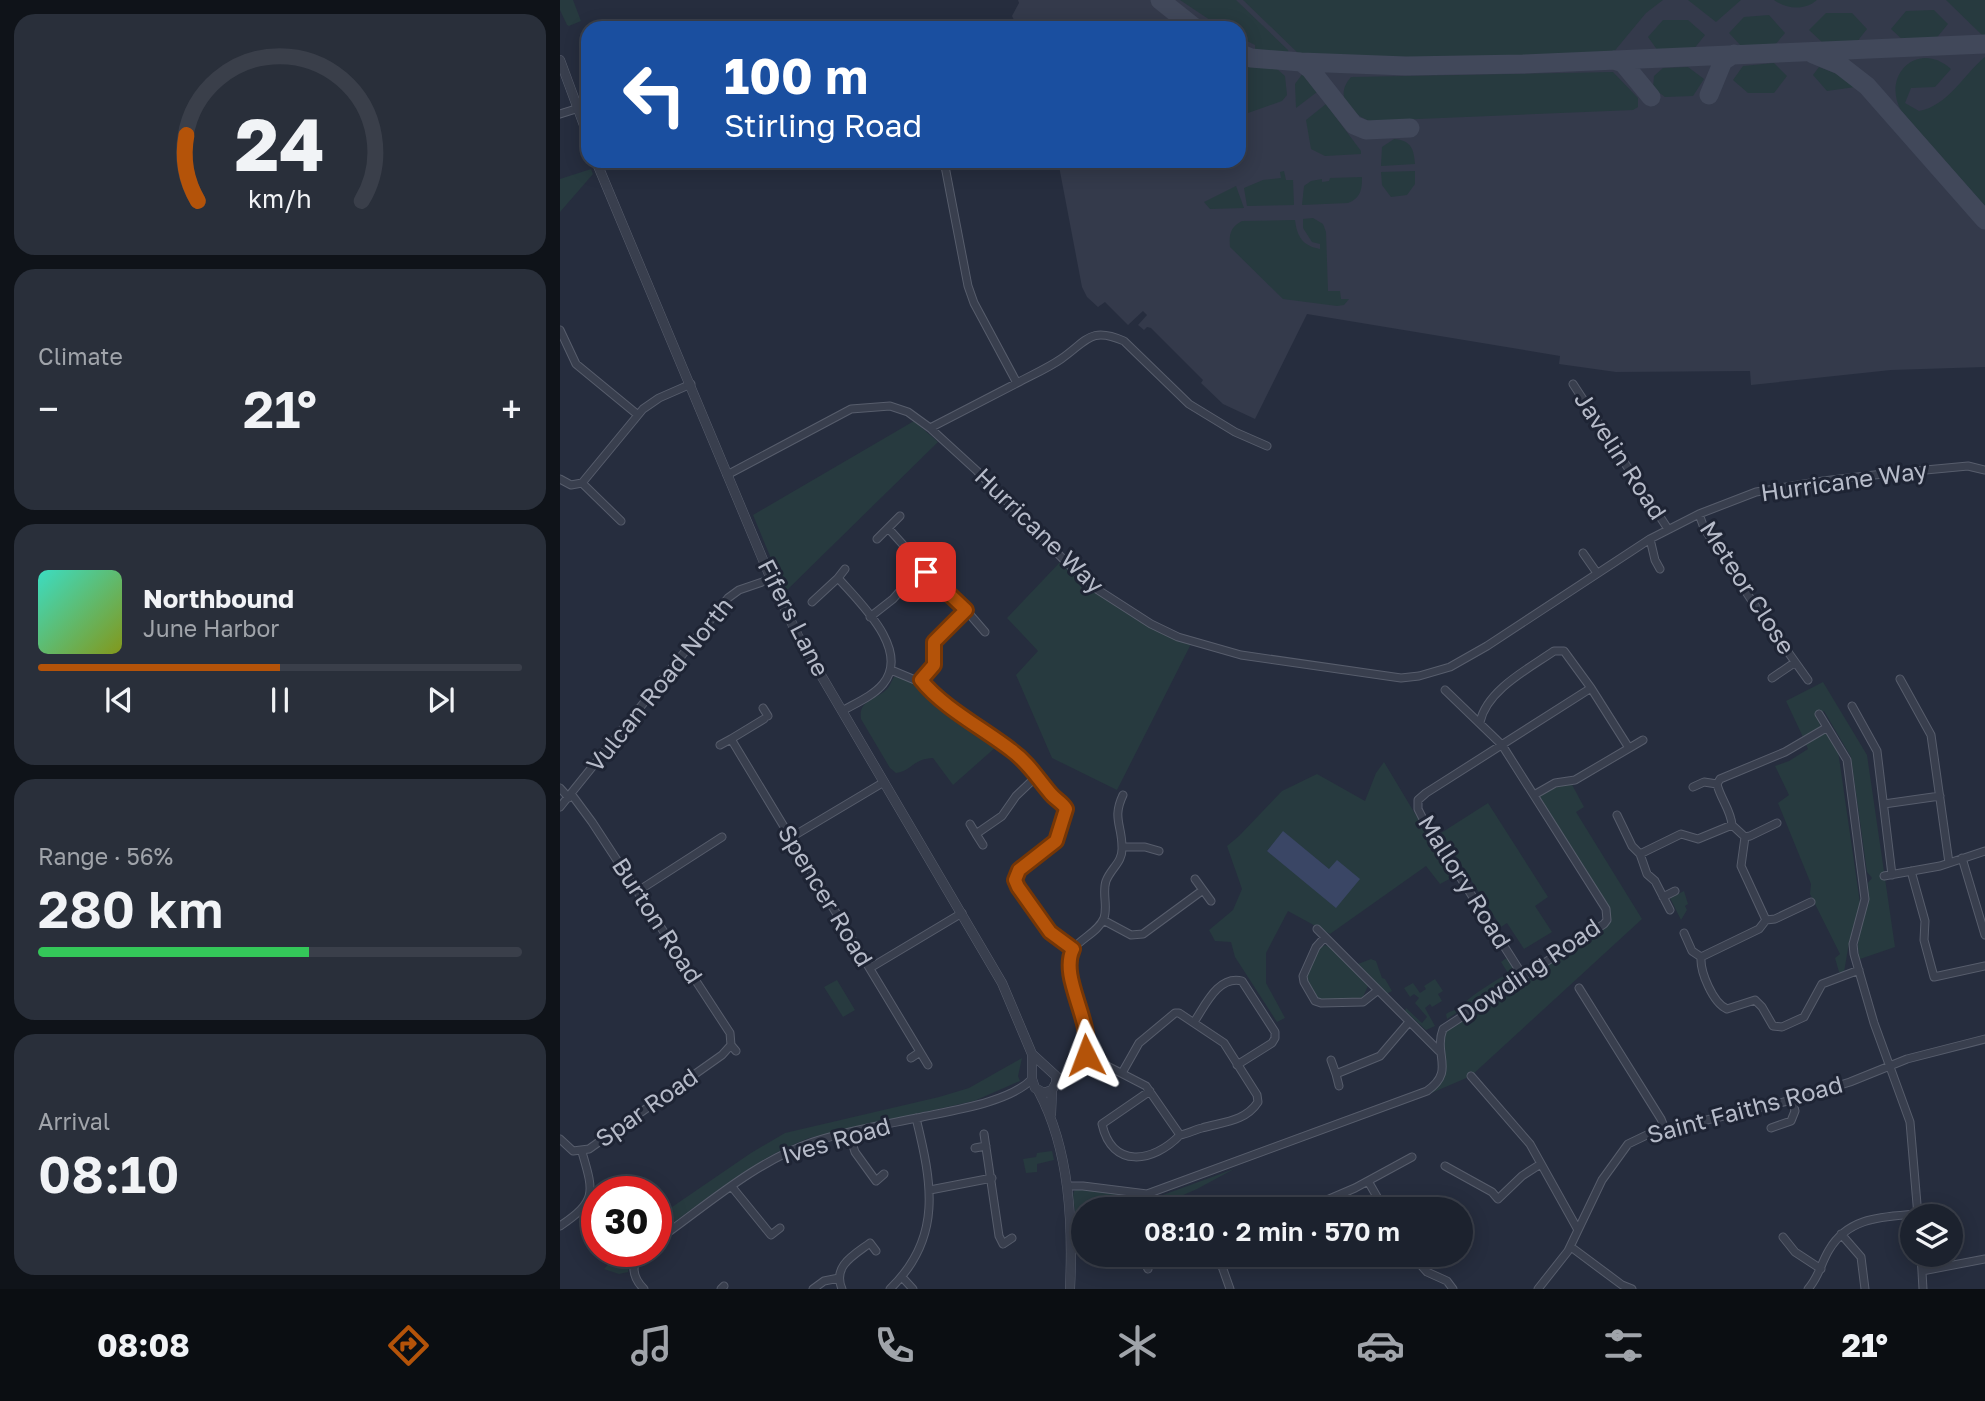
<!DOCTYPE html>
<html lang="en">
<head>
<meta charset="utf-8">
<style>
  body { margin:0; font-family:"Golos Text",sans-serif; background:#292f3a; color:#f1f3f6; height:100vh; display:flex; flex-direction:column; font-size:26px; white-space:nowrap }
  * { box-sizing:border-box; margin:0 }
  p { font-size:23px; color:#a0a4aa }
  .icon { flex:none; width:38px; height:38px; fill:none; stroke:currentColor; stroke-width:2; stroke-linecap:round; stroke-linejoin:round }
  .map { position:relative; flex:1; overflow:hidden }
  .side { display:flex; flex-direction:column; gap:14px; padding:14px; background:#0f1319; width:560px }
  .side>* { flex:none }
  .top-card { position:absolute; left:21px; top:21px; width:665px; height:147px; border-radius:21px; box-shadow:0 4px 18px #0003,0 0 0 2px #3a3f4a; background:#1a4fa0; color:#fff; overflow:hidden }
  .controls { position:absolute; left:1340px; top:1204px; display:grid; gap:14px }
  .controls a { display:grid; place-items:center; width:63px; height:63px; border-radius:50%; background:#1c222e; box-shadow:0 4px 18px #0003,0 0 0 2px #3a3f4a; font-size:35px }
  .speed { position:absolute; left:21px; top:1176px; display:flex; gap:14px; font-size:35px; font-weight:700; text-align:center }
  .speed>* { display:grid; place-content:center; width:91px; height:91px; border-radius:50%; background:#1c222e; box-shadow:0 4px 18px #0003,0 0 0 2px #3a3f4a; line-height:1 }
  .speed .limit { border:10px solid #d22; background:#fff; color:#111 }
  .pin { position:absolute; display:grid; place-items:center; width:60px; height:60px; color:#fff; margin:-30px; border-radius:14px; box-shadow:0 4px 10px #0006 }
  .me { position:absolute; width:77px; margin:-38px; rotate:357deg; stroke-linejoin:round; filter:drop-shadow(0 0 5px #0008) }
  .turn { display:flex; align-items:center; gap:24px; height:147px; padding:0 28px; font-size:32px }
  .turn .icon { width:91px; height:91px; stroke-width:2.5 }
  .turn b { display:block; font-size:49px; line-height:60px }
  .big { font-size:52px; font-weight:600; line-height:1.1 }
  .side .tile { flex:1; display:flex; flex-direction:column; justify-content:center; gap:10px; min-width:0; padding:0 24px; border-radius:21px; background:#292f3a }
  .side .dial { align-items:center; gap:0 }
  .dial svg { height:182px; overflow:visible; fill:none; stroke:#3a3f4a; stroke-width:7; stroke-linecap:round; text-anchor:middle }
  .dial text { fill:#f1f3f6; stroke:none }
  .song { display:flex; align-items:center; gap:21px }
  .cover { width:84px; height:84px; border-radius:10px; background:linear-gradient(135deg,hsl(170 70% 55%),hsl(70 70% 35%)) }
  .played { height:7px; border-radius:4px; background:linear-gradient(90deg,#b45309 50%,#3a3f4a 50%) }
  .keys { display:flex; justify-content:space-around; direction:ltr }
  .heat { display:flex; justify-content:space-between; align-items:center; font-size:38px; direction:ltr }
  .charge { height:10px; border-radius:5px; background:linear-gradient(90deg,#34c759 56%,#3a3f4a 0) }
  .trip { position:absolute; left:511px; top:1197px; width:402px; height:70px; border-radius:35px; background:#1c222e; box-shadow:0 4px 18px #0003,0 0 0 2px #3a3f4a; font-weight:600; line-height:70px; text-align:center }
  .menu { display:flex; height:112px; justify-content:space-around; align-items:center; background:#0b0e12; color:#a0a4aa }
  .menu .icon { width:49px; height:49px }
  .menu .selected { color:#b45309 }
  .menu b { font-size:32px; color:#f1f3f6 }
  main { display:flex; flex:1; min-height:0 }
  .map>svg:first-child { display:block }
  .airport { fill:#343a4b }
  .green { fill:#273a3f; fill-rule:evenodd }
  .water { fill:#3a4665 }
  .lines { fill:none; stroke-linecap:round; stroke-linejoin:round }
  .taxiway { stroke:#41485a; stroke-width:19 }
  .minor-casing { stroke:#575d6c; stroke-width:9 }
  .tertiary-casing { stroke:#575d6c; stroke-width:10 }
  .minor { stroke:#393f4e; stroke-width:7 }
  .tertiary { stroke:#393f4e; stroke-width:9 }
  .route-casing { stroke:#753606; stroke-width:18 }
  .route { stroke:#b45309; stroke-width:12 }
  .labels { text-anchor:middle; stroke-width:6; stroke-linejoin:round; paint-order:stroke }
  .street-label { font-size:24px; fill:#b6bbc9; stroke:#1e2434 }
</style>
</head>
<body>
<main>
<section class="side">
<div class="tile dial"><svg viewBox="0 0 100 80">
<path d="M14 69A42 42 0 1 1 86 69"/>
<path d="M14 69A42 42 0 0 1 9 40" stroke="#b45309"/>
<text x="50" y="56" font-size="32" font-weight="700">24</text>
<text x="50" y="72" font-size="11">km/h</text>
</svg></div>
<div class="tile"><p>Climate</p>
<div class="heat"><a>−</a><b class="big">21°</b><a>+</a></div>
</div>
<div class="tile">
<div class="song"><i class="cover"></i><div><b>Northbound</b><p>June Harbor</p></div></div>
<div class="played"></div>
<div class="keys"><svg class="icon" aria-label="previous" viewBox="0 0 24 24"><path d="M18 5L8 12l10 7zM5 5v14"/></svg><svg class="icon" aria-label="pause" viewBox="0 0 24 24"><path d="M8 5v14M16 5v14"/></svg><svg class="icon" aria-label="next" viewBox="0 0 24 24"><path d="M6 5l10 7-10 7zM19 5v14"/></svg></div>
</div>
<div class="tile"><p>Range · 56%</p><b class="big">280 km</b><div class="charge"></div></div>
<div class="tile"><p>Arrival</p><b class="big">08:10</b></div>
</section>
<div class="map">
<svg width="1425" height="1289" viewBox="0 0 1425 1289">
  <rect width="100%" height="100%" fill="#262d3e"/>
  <path class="airport" d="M458,0h967v367l-94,3 -140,15 -1,-14 -134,1 -57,-8 1,-8 -253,-42 -52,105 -32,-15 -22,-21 2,-3 -52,-52 -4,-1 -3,3 -6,-5 9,-10 -4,-4 -15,14 -23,-23 -7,5 -11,-10 -5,-10 -24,-126h181v-133h-221l-6,-12 7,-13z"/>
  <path class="green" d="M0,0h13l8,21 -12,5 -2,-1 -7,-15z
    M620,0h56l52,50 1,4 -34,-4v-5l-16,-8v-9h-17z
    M683,0h420l-17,13 -34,41 -164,5 -148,-4z
    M1128,0h53l-25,22z
    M1214,0h43c-13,11 -30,9 -43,0z
    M1386,0h39v36l-3,-1z
    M1374,10l14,14 -14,17h-30l-13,-12 15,-18z
    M1266,13h26l15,16 -11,14 -32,1 -15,-14z
    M1209,15l16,18 -11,13 -31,2 -14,-15 15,-16z
    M1103,20h25l17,15 -12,15 -35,1 -10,-14z
    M1425,57v149l-83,-94c-22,-36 16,-73 49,-43l-16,18 -24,1 -6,15 14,8c29,-5 45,-37 66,-54z
    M1214,63l13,13 -13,17h-26l-15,-13 10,-14z
    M679,66l38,3 8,7 2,19 -5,6 -34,12 -1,-5 -8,1z
    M1128,67l16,12 -11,17 -28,1 -12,-9 1,-12 9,-8z
    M1259,67l28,11 8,9 -28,4 -14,-16z
    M1053,72l25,26v9l-5,3 -263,11c-21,-8 -36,-25 -19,-44z
    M743,73l14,19 -21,16 -1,-24z
    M766,104l35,47v3l-36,2 -14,-7 -5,-29z
    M834,139c17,1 20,10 21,25l-34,2 1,-19z
    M31,169l2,5 -33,38v-33z
    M724,171l2,9h7l1,25 -47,1 -3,-18 19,-8 18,-2 -1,-6z
    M855,171v13l-8,11 -16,2 -9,-12 -1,-13z
    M802,177c0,12 -1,21 -14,26l-46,2 2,-19 7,-5 11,-2v3l7,-1 1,-3z
    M676,186l8,22 -34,1 -6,-7z
    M753,218l10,6 3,8 2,59h12l1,8h8l-5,6 -7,1 -54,-7 -53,-52c-1,-12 0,-20 12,-26l53,-1c2,17 8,26 25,29v-5l-8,-2 -9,-14v-9z
    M354,421l24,21 -153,150 -32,-77z
    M503,559l59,48 70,35 -75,148 -65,-32 -36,-83 22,-24 -31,-33z
    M339,676l20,9 78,61 -44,39 -20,-27c-21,1 -21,13 -37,15l-6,-5 -29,-49c-3,-20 16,-19 27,-31 2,-3 4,-8 6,-11z
    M1263,682l44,73 28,192 -35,12c-8,-26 11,-50 8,-76l4,-5 -5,-6 -16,-115 -27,-46 -5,3 1,13 -17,10 -17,-36z
    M1263,731l6,1 8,12 23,159 -11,40 -5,29h-5l-4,-14 5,-4 -30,-60 1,-10 -33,-81 11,-8 -14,-29 14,-5 19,-12 -3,-7z
    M824,762l69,115 -13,7 -14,-18 -96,68 -42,-23 -22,42v30l19,35 -8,4 -42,-65 -4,-15 -16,-1 -6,-11 24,-20 9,-21 -15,-43 12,-10 43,-45 35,-17 48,27 11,-28zM723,832l46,37 -62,-18z
    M1010,781l14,26 -8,5 66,107 -171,157 -42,18 11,-16 3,-49 161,-105 4,-10 -74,-119 21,-12z
    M928,803l60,94 -13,9 17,26 -28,17 -17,-26 -6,4 -60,-94z
    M1124,891l4,13 -3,2 2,4 -6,10 -11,-22z
    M765,945l5,2 38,39 -6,13h-43c-4,-6 -11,-13 -13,-20 -3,-12 10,-29 19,-34z
    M811,959l5,2 6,17 3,1 7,12 -6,3 -28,-30z
    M945,959h5l6,8v7l-69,45 -1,-5c4,-3 11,-4 15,-8 13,-13 31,-23 47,-33l-7,-11z
    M875,979l8,12 -5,3 4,7 -10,6 -2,-3 -5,4 10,18 -9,4 -21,-19 1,-3 16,15 5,-6 -12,-14 4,-5 -5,-4 -4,3 -6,-9 9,-5 7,10 6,-4 -2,-3z
    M277,980l18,30 -12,7 -19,-30z
    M462,1058l-4,18 2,5 -46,20 -165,37c-56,21 -105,63 -153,98v-18l95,-65 34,-20 154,-36 30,-9z
    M492,1151l2,9 -17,4v8l-11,1 -3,-14 13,-2 1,-4z
    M674,1169l-37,20 -46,20h-68v33l-4,3 -6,-49 1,-5 4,-2 66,9 16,-2z
    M61,1251h15l-7,10 -1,11 -9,2 -15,-5z"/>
  <path class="water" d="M723,831l46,38 8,-9 23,19 -24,29 -69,-57z"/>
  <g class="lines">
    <path class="taxiway" d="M600,0l35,28
      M679,53l12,5 50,4 105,4 117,-2 462,-20
      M1253,54l27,11 27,21 118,134
      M1054,60l9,3 28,34
      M741,62l9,7 44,56 12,5 44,-2
      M1149,95l14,-34 11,-7"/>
    <defs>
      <path id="minor" d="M0,114l19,-6
        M384,161l24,125 6,17 43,80c15,-8 31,-15 44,-24 26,-18 29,-33 63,-18l65,63 46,28 32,14
        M0,330l16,34 62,51
        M1013,384l95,145
        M370,428l87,-45
        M167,475l124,-66 39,-3 18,6 22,16 47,43 92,94 26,23 56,36 27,13 63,18 160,23 18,-2 31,-9 37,-21 163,-107 49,-25 57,-22 67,-11 60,-7 85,-8 17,4
        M0,479l11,6 11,-2 39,38
        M22,483l61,-74 16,-11 32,-14
        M1139,514l5,14 52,79 52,73
        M340,516l-12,12 27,30 5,13
        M317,539l11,-11
        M1090,539l5,21 5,9
        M1023,553l14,20
        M252,602l26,-24
        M310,617l23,-18 24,-27 5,-1 44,39 19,22
        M331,670l24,10h6c20,26 64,50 90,69 16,13 26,30 40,45 6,6 16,9 14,20 -1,9 -6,24 -12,30 -11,12 -35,19 -38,36l35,52 23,17
        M1212,678l22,-15
        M1340,679l31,56 18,128
        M361,680l14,-15 -1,-23 32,-32
        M1031,688l38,60
        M1292,706l25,45 15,124
        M203,708l5,8
        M282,711c14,-8 31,-15 41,-27 28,-34 -23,-81 -45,-106l7,-9
        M1259,714l28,46 18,139 -12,45 1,10 20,69 36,99 8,94
        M920,722c7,-32 48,-53 74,-71h10l27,37 -165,105 -8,7v9l4,8 101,159
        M171,739l33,-20
        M160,745l11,-6 197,326
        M1133,787l11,-5 13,2
        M0,788l9,10
        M12,795l20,27 138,211 1,12 5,6
        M974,795l21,-12 20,-3 68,-40
        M1324,804l56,-8
        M0,807l168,-209 11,-8 32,-11
        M1057,815l15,31 8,8
        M410,824l6,10
        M1172,825c-1,-15 -12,-27 -15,-41l3,-5 65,-27 41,-24
        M1185,837l-4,29 25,54
        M1185,837l5,-1 27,-13
        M230,838l94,-56
        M423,845l-7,-11 26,-18 14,-20 22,-21
        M562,847h23l14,4
        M1402,858l23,77
        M1351,871l14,50 -1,19 10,37 51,-11
        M1324,876l56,-10 45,-15
        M643,890l8,11
        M78,891l84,-54
        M1103,897l12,-6
        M1251,902l-36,17 -9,1 -7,9 -58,28c-1,15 12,46 26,52l28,-9 7,7 11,19 9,1 22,-10 18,-33 37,-14
        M1110,910l-15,-29 -8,-7 -7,-20 41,-20 17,5 34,-14 13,12
        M543,920l28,15 12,-1 60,-44 -8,-11
        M757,929l122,122
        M1124,933l8,18 9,6
        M765,937l-9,10 -13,29 1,6 11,19 6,2 42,-1 14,-11
        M310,968l92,-55
        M1019,988l82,131 4,10
        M634,1022c11,-16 24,-47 48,-41l33,51v6l-3,5 -35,22
        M526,1055l60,31 34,49c7,-1 14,-5 22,-7 20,-6 43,-6 56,-26l-1,-7 -33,-52 -45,-30h-4l-36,30 -17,30
        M351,1058l9,-6
        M771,1060l5,14
        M911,1076l59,68 48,86
        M496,1083c9,-8 21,-16 28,-25 15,-21 -17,-72 -16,-95 2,-23 28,-26 36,-45 4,-12 -2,-25 2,-37 5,-13 17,-19 16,-34 0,-22 -10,-29 1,-52
        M779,1086l-3,-12 44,-18 29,-34
        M590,1091l-48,33c10,45 51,39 78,11
        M1211,1128l20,-7 4,-10 -3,-11
        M289,1133l6,19 21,29 8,-7
        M424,1134l15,102 4,8 9,-6
        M0,1139l13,12 16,-2 133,-94 9,-10
        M415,1148l11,-2
        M885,1166l47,26 6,7 24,-23 17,-11
        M808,1181l16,28
        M507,1186h16l64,8 280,-103c29,-20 6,-36 16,-62l161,-105 3,-4 -1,-11 -104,-164 -57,-55
        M172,1187l39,48 9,-7
        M370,1190l62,-12
        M746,1209l49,-21 57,-31
        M0,1226c37,-25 34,-33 22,-74
        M1281,1234l20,23 4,32
        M1223,1237l12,15 26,17
        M96,1241c50,-35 98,-79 157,-99 33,-11 70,-17 104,-24 32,-7 92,-15 115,-39
        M1011,1247l51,38 10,4
        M82,1251c-12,13 -10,26 2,38
        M658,1255l12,34
        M852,1255l15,17 20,9 6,8
        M1361,1255l2,34
        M588,1269l-2,-4 33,-10
        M1362,1271l63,-12
        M342,1277l11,12
        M161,1289l3,-3
        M253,1289l11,-8 15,-3
        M282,1289c-10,-23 12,-34 28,-46l6,8
        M330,1289c53,-51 42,-106 26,-171
        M978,1289l30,-38 34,-71 26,-36 23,-11 141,-33 58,-18 57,-23 78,-20
        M1248,1289c11,-12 13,-26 21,-39 20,-34 55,-33 89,-36"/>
      <path id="tertiary" d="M0,60l28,76
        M36,161l175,418 27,57 204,347 30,71v25l3,9 9,5 8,-3
        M472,1054l24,22v7l-4,7 -1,24
        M479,1092c31,59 34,132 31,197"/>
    </defs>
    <use href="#minor" class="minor-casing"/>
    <use href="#tertiary" class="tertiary-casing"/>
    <use href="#minor" class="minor"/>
    <use href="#tertiary" class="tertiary"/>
  </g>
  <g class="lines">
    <defs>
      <path id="route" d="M366,572l40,38 -32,32v23l-13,15c21,27 63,49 90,70 17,12 27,29 40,44 5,6 11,8 15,15l-10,32 -37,29 -4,10 3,7 32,45 23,17c-14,29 20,71 13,106"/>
    </defs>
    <use href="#route" class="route-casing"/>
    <use href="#route" class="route"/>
  </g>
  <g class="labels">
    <g class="street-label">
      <text transform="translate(1060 456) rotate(57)" y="8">Javelin Road</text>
      <text transform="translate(1284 482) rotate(-8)" y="8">Hurricane Way</text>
      <text transform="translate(479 531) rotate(44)" y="8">Hurricane Way</text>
      <text transform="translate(1187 588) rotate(57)" y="8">Meteor Close</text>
      <text transform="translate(233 618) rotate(63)" y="8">Fifers Lane</text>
      <text transform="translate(100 685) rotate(-51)" y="8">Vulcan Road North</text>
      <text transform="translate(904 882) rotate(58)" y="8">Mallory Road</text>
      <text transform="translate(265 896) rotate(59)" y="8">Spencer Road</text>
      <text transform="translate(97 921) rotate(57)" y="8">Burton Road</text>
      <text transform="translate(969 971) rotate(-34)" y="8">Dowding Road</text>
      <text transform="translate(87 1108) rotate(-35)" y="8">Spar Road</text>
      <text transform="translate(1185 1110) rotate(-15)" y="8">Saint Faiths Road</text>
      <text transform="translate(276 1141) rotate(-16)" y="8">Ives Road</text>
    </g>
  </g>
</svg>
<div class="controls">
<a><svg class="icon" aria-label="layers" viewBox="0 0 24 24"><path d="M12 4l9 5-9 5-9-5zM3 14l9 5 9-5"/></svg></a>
</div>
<div class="speed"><div class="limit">30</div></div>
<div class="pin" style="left:366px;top:572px;background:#d93025"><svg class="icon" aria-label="arrive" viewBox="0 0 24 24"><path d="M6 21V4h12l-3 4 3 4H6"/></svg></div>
<svg class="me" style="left:526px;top:1055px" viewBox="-20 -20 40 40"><path d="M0-17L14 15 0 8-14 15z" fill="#b45309" stroke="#fff" stroke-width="4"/></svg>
<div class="trip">08:10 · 2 min · 570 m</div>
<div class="top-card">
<div class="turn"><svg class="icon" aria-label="left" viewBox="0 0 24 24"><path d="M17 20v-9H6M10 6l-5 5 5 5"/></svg><div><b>100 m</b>Stirling Road</div></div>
</div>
</div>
</main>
<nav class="menu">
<b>08:08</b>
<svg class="icon selected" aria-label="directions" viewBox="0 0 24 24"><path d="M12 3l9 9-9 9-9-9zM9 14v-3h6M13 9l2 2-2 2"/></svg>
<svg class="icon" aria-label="music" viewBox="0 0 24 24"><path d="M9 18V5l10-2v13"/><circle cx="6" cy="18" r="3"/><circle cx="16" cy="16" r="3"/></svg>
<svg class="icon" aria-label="phone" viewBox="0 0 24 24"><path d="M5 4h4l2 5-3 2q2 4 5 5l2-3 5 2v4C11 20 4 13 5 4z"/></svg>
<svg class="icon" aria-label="climate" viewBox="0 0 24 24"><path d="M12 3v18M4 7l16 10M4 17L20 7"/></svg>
<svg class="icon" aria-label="car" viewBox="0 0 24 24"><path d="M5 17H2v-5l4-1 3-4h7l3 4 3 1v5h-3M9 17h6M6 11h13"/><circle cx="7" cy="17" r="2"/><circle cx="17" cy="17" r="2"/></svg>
<svg class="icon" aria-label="filters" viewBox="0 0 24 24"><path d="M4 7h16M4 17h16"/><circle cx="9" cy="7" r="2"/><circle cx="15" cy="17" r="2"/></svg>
<b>21°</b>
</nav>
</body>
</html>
